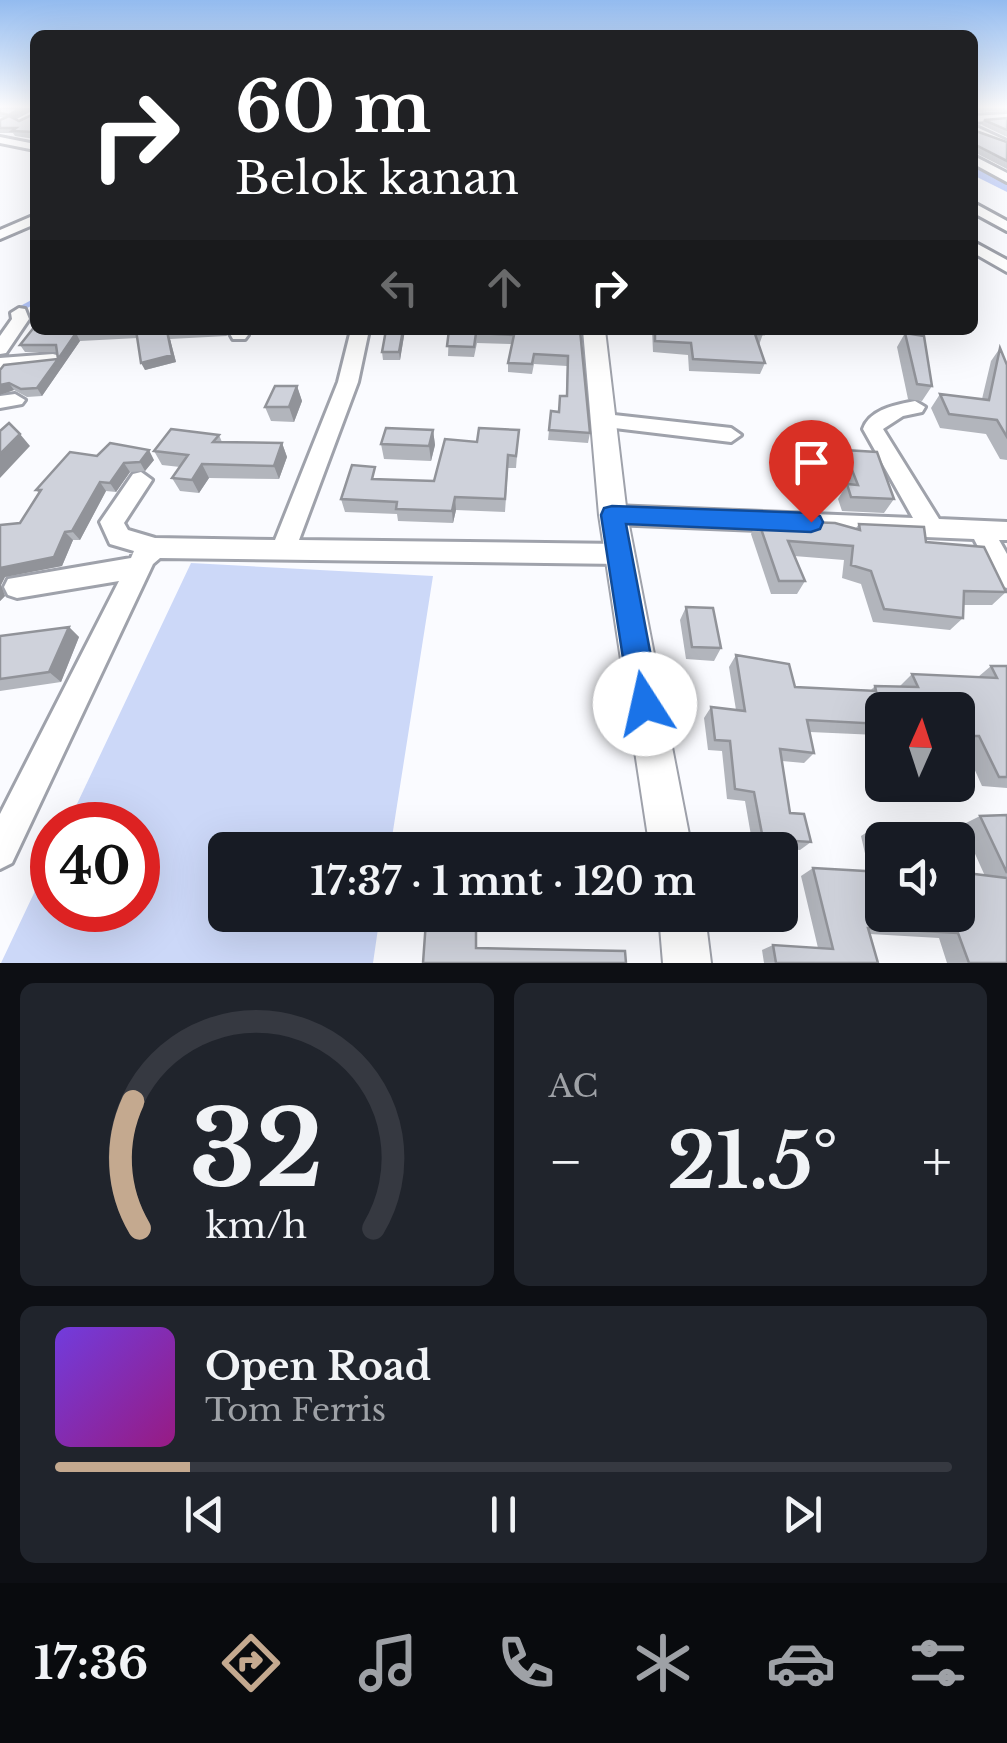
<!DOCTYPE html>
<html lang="id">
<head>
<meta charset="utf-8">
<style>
  body { margin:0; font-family:"Libre Baskerville",serif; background:#20242c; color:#f1f3f6; height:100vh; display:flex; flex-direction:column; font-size:38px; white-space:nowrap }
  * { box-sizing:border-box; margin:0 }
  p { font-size:32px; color:#9ea1a6 }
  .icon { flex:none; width:55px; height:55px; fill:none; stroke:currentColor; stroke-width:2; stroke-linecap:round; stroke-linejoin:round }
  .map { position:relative; height:963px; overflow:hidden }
  .side { display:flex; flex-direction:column; gap:20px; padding:20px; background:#0d0f14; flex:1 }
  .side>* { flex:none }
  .hud { position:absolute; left:30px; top:30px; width:948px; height:305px; border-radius:15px; box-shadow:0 10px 40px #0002; background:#202124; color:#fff; overflow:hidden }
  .needle { width:65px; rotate:3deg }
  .tools { position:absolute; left:865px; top:692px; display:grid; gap:20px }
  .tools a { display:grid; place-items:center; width:110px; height:110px; border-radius:15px; background:#171b24; box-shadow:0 10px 40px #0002; font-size:50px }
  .speed { position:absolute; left:30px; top:802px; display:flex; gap:20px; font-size:50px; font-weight:700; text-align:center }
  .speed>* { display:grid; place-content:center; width:130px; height:130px; border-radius:50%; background:#171b24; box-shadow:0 10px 40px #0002; line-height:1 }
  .speed .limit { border:15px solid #d22; background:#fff; color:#111 }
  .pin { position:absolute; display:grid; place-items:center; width:85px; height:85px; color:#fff; margin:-102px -42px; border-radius:50% 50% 50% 0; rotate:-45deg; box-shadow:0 0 10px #0007 }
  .pin .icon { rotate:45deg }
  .me { position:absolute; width:110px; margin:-55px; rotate:350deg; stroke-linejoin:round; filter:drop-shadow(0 0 8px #0008) }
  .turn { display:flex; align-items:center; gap:35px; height:210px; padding:0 40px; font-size:45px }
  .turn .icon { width:130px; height:130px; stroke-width:2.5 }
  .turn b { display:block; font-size:70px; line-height:85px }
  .lanes { display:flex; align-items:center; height:95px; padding:0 40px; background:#0003; justify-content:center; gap:50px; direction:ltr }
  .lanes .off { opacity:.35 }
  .big { font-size:75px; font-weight:700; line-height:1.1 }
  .side .card { flex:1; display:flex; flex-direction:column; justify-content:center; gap:15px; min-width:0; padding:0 35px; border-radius:15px; background:#20242c }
  .side .dial { align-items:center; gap:0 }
  .dial svg { height:260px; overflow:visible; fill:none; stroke:#363941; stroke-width:7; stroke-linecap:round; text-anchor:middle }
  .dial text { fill:#f1f3f6; stroke:none }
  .song { display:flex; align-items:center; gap:30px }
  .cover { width:120px; height:120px; border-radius:15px; background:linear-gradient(135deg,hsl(260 70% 55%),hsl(310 70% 35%)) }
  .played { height:10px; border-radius:5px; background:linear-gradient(90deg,#c4a98f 15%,#363941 15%) }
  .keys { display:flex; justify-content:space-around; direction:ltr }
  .heat { display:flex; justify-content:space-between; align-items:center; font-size:55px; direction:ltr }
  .side .tiles { flex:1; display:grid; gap:20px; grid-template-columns:1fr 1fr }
  .card:last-child { grid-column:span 2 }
  .trip { position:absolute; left:208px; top:832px; width:590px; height:100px; border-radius:15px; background:#171b24; box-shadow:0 10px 40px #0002; font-weight:700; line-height:100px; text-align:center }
  .tab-bar { display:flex; height:160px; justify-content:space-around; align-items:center; background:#090b0e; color:#9ea1a6 }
  .tab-bar .icon { width:70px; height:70px }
  .tab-bar .selected { color:#c4a98f }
  .tab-bar b { font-size:45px; color:#f1f3f6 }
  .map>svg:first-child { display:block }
  .green { fill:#ccd8f8 }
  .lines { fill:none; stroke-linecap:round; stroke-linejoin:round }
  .stream-far1 { stroke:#b3c5f9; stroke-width:2.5 }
  .stream { stroke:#b3c5f9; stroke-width:5 }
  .river { fill:#b3c5f9; fill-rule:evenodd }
  .minor-casing { stroke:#9fa2ab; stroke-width:6 }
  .tertiary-casing { stroke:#9fa2ab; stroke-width:4 }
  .minor { fill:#fff; fill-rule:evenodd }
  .tertiary { fill:#fff; fill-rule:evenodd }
  .wall { fill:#b2b5bc }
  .shaded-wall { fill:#919399 }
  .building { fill:#cfd2db; stroke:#919399; stroke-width:2.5 }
  .route { fill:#1a73e8; stroke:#114b97; stroke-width:2.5 }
</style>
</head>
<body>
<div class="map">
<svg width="1007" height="963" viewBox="0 0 1007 963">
  <rect width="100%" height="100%" fill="#fafbff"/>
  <path class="green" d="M191,563l242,13 -43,274h-165v65h155l-7,48h-372l51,-108v55h86v-85h-71z"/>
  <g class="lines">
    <path class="stream-far1" d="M972,153l35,20"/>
    <path class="stream" d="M20,309l15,-8"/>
    <path class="river" d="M982,166l25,12v14l-32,-16v-8z"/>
    <defs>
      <path id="minor" d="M35,109v7l-15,7 -5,-3z
        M1007,114v6l-35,2v-6z
        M972,125l35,16v7l-35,-16z
        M0,137l35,7v6l-35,-7z
        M972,155l35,18v9l-35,-19z
        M972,202l35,19v10l-35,-19z
        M35,215v9l-35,15v-9z
        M972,241l35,19v12l-35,-20z
        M19,308l6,1 4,10 -23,34 -6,1v-18l12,-17 -1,-6z
        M228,330h18l2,5 -3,4h-12z
        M351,330h18l-11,52 -59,158 322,4 9,3 3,7 -3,7 -9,3 -461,-6 -7,6 -141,299 -12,6v-55l119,-233 -102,17 -9,-3 -4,-8 4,-8 123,-21 3,-7 -24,-7 -10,-22 33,-48 8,-2 11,8 -28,43 4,7 27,8 120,2 63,-158z
        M53,354l7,2v8l-60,6v-12z
        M15,394l10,6 -3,4 -22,4v-12z
        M915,401l10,6 -3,5 -19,4 -20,13 56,90 68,3v18h-8l8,14v34l-9,-3 -24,-46 -361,-15 -8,-3 -4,-6 4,-6 8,-3 300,12 -50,-89c7,-20 33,-24 52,-28z
        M605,414l126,14 10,7 -10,7 -133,-16 -3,-5z"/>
      <path id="tertiary" d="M583,330h22l22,185 65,335h-42l-51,-335z
        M659,915h46l6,48h-48z"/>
    </defs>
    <use href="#minor" class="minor-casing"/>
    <use href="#tertiary" class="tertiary-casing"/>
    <use href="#minor" class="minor"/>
    <use href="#tertiary" class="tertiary"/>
  </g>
  <path class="wall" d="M0,108l19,13 15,-7 1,-5v30l-20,-3 -2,-3h-13v-13l4,-2 -4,-1z
    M972,108h35v3l-35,1z
    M1007,118v19l-25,-12 2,-5z
    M972,123l1,7 34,12v27l-35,-18z
    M35,330h190l2,6 -57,3 6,23 -31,8 -7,-32 -58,3 -38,55 -15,1 -13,-7 -14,5v-25l58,-11 -1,-7h-32l-5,-7z
    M386,330h19l-5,30h-17l-1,-8z
    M449,330h131l10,103 -2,10 -40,-3 3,-29 8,1 7,-16 1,-30 -33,-2 -2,10 -24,-2v-9l4,-19 -35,-1 -3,14 -26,-1z
    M652,330h109l2,4 -4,11 6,18 -5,11 -71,-3 -1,-16 -35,-3z
    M905,333l27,53 -10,15 -14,-2 -11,-52z
    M1000,348l7,17v95l-7,-1 -14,-25 -46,-6 -9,-20 9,-14 42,5 9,-38z
    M297,386l5,15 -8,21 -23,-1 -6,-14z
    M433,430l2,15 -4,16 -47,-2 -3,-15z
    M519,430l-3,38h-8l-3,44 -49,-2 -3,13 -55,-2 -1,-7 -52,-2 -4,-13 37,-20 56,2 43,-39z
    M219,435l3,7 60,1 5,14 -8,22 -70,-1 -10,15 -19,-2 -8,-13 8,-11 -18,-2 -8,-14z
    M844,450l50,49 -10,14 -42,-2 -4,-12 6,-10 -9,-24z
    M97,456l57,4 -9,11 -15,1 -14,20 -10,-1 -26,49h-7l-11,26 -57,11 -4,8 4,11 -5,5v-76l20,-2 19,-30 -3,-3z
    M758,520l98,8 3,-4 67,18 80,50 -14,13h-28l-1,13 -13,12 -77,-8 -12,-38 -19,-6 2,-18 -50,-4 11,25 -8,13h-26l-20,-60z
    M686,607l35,41 -7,13 -28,-2 -6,-39z
    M69,627l10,10 -18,45 -61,9v-55z
    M736,655l59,32 76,3 4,-4 25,1v-1l12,-12 66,3 13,-11h16v122l-25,-2 -18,-40h-6v-36h-76v38l-5,-13 -67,-3 4,21 -10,10 -22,-2 8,52 21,29 -11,8 -47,-3 -8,-46 -18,-2 -5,-48 -14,-1 -4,-32 7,-11 25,3 -7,-43z
    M1007,815v148h-60l-8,-25 -69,-4 8,29h-114l-2,-13 11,-5 45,3 -17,-72 12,-8 56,3 -8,-35 14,-9 7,13v75l103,-39 -23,-51 18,-9z"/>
  <path class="shaded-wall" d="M20,108h10l-19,12 -2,-5z
    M403,330h2l-5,30 -1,-8z
    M167,331l3,8 6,23 -31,8 -4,-7z
    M76,333l4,8 -38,55 -5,-8z
    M9,383l5,7 -14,5v-10z
    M297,386l5,15 -8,21 -5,-15z
    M433,430l2,15 -4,16 -2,-15z
    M20,434l10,12 -30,32v-24z
    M282,443l5,14 -8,22 -5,-13z
    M149,450l5,10 -9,11 -5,-9z
    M124,463l6,9 -14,20 -6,-9z
    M202,464l7,14 -10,15 -7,-13z
    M100,482l6,9 -26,49 -8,-9z
    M455,497l1,13 -3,13 -1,-12z
    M65,532l8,8 -11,26 -57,11 -4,8 4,11 -5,5v-33z
    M69,627l10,10 -18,45 -12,-10z"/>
  <path class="building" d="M0,108h20l-11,7 -9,-2z
    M35,109v23l-23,-1 4,-3h-16v-8l9,-4 10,5 15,-7z
    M1007,118v12l-23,-10z
    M972,123l1,7 34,12v19l-35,-18z
    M35,326v4h155l-23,1 5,24 -31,8 -5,-33 -60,3 -13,19 -26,36 -16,1 -12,-6 -9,2v-15l4,-5 54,-6 -2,-14h-36z
    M386,330h17l-4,22h-17z
    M449,330h131l10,103 -41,-3 2,-19 8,1 1,-16h7l1,-40 -34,-2 -2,10 -24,-1 6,-28 -38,-2 -2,14 -27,-1z
    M655,330h106l2,4h-8l10,29 -72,-4 -2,-16 -36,-2z
    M905,333l19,3 8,50 -15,-2z
    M1000,348l7,17v72l-10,-17 -48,-6 -9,-20 49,6z
    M275,386h22l-8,21h-24z
    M9,423l11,11 -20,20v-23z
    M386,428l47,2 -4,16 -48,-2z
    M479,428l40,2 -3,26 -8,-1 -3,44 -50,-2 -3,14 -56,-2 1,-7 -56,-3 11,-34 23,2 -3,12 62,2 11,-42 32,3z
    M171,429l48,6 -6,7 69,1 -8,23 -72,-2 -10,16 -20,-2 16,-23 -34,-4z
    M110,443l39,7 -9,12 -16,1 -14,20 -10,-1 -28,49 -7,1 -11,25 -54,11v-43l20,-2 21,-33h-5l34,-38 27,4z
    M844,450l33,2 17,47 -43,-2 -4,-13 11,1z
    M758,520l77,3 25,7 -1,-6 65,3 2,15 58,5 22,45 -42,-1 -1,27 -79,-9 -13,-38 -20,-6 2,-19 -65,-5 17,40h-26z
    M686,607l27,1 8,40 -29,-1z
    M69,627l-20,45 -49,7v-43z
    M736,655l53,9 6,23 81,4 -1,-5 43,1 -6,-13 85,4 -6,-12h16v111h-8l-20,-41h-21v-26h-76v14l-75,-4 7,33 -34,-4 10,64 14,1 7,28 -48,-3 -9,-47 -19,-3 -5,-48 -15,-1 -4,-33 34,4z
    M1007,815v58l-27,-57z
    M875,827l52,6 2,7h-47v17z
    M813,868l69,4v43h76v-43l49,6v85h-38l-11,-30 -90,-5 10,35h-102l-3,-18 60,4z
    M476,919v29l149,3 1,12h-203l3,-42z"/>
  <linearGradient id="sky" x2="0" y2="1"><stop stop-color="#93bbef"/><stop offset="0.44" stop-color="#fdfdff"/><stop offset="1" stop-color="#fdfdff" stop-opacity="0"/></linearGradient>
  <rect width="1007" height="243" fill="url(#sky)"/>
  <path class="route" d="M612,506l199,7 9,3 3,6 -3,7 -9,3 -185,-8 34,180 -4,10 -11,5 -11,-5 -4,-10 -29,-189 3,-7z"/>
</svg>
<div class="tools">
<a><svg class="needle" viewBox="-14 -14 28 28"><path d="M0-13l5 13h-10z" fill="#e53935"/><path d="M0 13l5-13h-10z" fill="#9ea1a6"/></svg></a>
<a><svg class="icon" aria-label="sound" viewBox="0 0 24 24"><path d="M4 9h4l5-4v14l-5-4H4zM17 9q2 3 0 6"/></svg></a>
</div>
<div class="speed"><div class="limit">40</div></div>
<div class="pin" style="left:811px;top:522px;background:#d93025"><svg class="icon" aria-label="arrive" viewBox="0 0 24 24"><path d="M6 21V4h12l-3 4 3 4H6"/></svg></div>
<svg class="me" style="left:645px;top:704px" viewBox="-20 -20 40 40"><circle r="19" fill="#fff"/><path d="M0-13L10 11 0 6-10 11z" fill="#1a73e8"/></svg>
<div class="trip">17:37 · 1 mnt · 120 m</div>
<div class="hud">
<div class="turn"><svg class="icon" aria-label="right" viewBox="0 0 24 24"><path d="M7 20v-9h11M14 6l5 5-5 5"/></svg><div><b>60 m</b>Belok kanan</div></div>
<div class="lanes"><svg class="icon off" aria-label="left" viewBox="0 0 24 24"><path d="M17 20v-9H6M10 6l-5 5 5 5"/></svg><svg class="icon off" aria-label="ahead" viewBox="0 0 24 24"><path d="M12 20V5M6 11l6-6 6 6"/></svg><svg class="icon" aria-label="right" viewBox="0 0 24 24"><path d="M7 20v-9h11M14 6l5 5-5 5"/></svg></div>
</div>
</div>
<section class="side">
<div class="tiles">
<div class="card dial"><svg viewBox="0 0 100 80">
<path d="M14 69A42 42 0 1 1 86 69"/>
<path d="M14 69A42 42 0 0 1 12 30" stroke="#c4a98f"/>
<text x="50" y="56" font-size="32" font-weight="700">32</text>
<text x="50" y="72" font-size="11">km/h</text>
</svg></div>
<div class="card"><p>AC</p>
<div class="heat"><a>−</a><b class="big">21.5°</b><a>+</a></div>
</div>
<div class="card">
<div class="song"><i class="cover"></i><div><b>Open Road</b><p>Tom Ferris</p></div></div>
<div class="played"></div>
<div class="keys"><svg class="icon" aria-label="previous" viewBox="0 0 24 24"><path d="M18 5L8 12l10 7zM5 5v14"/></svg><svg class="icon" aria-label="pause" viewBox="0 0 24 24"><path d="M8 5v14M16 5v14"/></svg><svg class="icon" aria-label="next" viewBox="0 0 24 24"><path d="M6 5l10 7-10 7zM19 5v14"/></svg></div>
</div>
</div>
</section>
<nav class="tab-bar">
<b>17:36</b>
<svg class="icon selected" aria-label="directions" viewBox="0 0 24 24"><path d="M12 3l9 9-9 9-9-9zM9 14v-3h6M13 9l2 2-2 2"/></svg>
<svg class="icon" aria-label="music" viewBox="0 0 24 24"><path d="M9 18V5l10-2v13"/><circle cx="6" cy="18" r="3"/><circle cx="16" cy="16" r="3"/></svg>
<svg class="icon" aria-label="phone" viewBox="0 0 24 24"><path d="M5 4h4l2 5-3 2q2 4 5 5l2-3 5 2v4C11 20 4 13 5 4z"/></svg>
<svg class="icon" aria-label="climate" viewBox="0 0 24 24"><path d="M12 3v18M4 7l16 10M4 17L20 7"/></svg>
<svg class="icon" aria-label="car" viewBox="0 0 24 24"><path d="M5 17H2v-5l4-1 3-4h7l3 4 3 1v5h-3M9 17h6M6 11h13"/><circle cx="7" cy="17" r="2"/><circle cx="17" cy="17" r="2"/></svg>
<svg class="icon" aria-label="filters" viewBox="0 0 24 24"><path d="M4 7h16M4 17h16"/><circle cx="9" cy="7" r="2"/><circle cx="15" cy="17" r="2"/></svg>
</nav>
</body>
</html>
